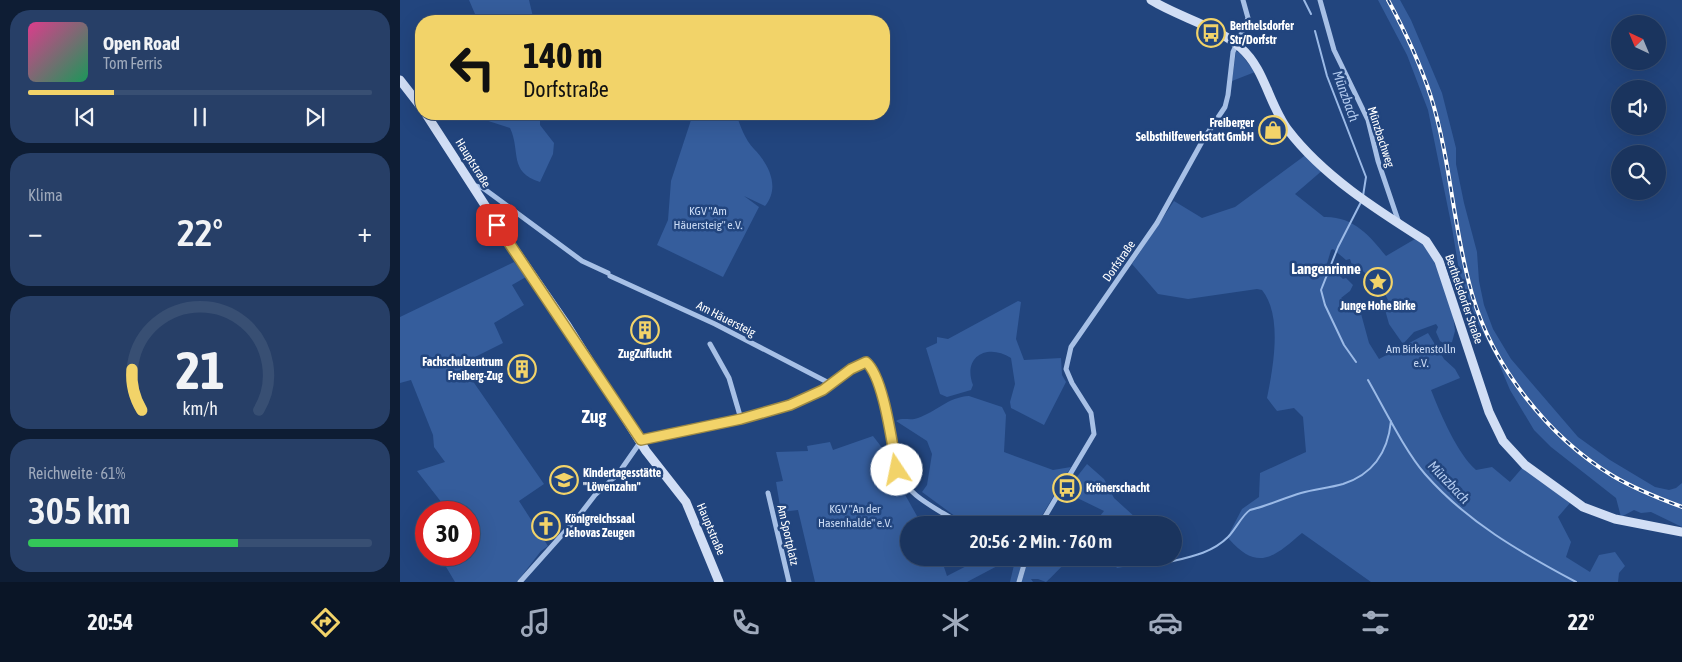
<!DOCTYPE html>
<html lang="de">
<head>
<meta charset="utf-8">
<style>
  body { margin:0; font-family:"Asap Condensed",sans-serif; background:#273f67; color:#f1f3f6; height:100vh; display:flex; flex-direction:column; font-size:19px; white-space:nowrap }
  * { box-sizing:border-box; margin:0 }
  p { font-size:16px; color:#9faabc }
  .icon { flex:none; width:28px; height:28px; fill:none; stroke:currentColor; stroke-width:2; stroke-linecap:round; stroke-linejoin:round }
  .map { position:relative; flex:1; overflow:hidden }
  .details { display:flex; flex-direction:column; gap:10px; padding:10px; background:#0e1d34; width:400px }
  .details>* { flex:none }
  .top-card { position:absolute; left:15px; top:15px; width:475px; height:105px; border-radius:20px; box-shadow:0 5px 20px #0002,0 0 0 1px #384f73; background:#f2d369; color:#111; overflow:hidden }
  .needle { width:32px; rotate:316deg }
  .fabs { position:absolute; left:1211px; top:15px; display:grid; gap:10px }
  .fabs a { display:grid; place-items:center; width:55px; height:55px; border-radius:50%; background:#1a345e; box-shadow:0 5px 20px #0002,0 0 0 1px #384f73; font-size:25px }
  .speed { position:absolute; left:15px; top:501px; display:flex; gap:10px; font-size:25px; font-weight:700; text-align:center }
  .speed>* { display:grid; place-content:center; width:65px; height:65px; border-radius:50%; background:#1a345e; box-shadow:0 5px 20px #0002,0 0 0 1px #384f73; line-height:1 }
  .speed .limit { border:8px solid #d22; background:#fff; color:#111 }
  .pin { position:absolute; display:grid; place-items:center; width:42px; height:42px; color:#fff; margin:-21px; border-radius:10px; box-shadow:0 2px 8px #0006 }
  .me { position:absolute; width:55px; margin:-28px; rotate:349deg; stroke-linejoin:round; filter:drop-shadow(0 0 4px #0008) }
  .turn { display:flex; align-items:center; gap:18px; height:105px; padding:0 25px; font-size:22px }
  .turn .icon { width:65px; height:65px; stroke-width:2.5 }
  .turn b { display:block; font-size:35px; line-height:42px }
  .big { font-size:38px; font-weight:600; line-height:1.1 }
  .details .card { flex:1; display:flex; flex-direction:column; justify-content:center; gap:8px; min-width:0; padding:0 18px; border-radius:20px; background:#273f67 }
  .details .dial { align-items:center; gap:0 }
  .dial svg { height:130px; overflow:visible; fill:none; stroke:#384f73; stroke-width:7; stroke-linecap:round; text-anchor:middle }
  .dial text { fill:#f1f3f6; stroke:none }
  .song { display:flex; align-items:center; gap:15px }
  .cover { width:60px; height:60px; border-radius:8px; background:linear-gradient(135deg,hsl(330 70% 55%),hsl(150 70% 35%)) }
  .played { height:5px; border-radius:2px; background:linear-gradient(90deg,#f2d369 25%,#384f73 25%) }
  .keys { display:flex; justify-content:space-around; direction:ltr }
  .heat { display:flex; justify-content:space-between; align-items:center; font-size:28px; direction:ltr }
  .charge { height:8px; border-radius:4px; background:linear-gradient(90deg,#34c759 61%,#384f73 0) }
  .trip { position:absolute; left:500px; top:516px; width:282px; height:50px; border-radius:25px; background:#1a345e; box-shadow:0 5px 20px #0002,0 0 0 1px #384f73; font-weight:600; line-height:50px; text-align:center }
  .menu { display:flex; height:80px; justify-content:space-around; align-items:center; background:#0a1526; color:#9faabc }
  .menu .icon { width:35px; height:35px }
  .menu .selected { color:#f2d369 }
  .menu b { font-size:22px; color:#f1f3f6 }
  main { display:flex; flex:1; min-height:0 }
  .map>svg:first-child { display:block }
  .green { fill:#355d9c }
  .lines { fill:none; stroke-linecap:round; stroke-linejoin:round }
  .stream { stroke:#9bbae7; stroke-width:2 }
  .street { stroke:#a7c0e6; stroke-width:5 }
  .secondary { stroke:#d1def5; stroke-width:9 }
  .rail-casing { stroke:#fff; stroke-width:4 }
  .rail { stroke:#22457e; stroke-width:2; stroke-dasharray:5.5; stroke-linecap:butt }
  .route-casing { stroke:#9d8944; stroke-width:12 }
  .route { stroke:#f2d369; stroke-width:9 }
  .labels { text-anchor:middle; stroke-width:5; stroke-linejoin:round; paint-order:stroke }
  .poi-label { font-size:12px; font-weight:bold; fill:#fff; stroke:#22457e; text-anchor:start }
  .street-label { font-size:12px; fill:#fff; stroke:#22457e }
  .park-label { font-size:12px; fill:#cadbf5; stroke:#22457e }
  .water-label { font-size:14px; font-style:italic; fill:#b2caee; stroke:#22457e }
  .quarter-label { font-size:15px; font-weight:bold; fill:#fff; stroke:#22457e }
  .district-label { font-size:18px; font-weight:bold; fill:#fff; stroke:#22457e }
</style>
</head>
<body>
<main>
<section class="details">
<div class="card">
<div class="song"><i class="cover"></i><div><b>Open Road</b><p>Tom Ferris</p></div></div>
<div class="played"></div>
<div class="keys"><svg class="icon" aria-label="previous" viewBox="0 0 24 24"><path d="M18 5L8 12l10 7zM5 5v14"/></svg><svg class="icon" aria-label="pause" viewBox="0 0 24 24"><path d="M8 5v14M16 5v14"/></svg><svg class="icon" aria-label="next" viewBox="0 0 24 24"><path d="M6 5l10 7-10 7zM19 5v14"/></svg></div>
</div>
<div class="card"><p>Klima</p>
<div class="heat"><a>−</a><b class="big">22°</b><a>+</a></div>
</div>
<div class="card dial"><svg viewBox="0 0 100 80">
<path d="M14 69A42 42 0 1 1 86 69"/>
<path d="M14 69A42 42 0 0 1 8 44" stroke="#f2d369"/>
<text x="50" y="56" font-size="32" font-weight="700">21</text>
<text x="50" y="72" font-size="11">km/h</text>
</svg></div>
<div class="card"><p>Reichweite · 61%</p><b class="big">305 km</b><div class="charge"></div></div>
</section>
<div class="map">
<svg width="1282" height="582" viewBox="0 0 1282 582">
  <rect width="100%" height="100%" fill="#22457e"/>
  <path class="green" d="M69,0h60l5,21h-56z
    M978,0h22l11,20 31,73 14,55v16l8,39 13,49 2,29 5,24 9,24 18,30 67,78 32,23 45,27 14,3 7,-2 6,-5v44l-31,-15 -10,1 -7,-3 -13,7 -5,-19 -65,-51 -17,-17 -24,-40 -13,-31 -40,-74 2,-15 -7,-42 -24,-118 -21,-55z
    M836,51l4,2 15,19 -23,9z
    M72,114h68v11l14,18 -1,11 -13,28c-32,-10 -19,-31 -30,-54l-34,-11z
    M293,114h43c4,11 9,26 18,35 14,14 27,38 11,57l-21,-10 15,11 -36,70 -66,-32 11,-25 3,-39z
    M907,154l17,15 -29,25 29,23c29,-1 46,19 62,39l29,-17 10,6 10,15 18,55 2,16 -3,11 -7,2 -5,-3 -4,-9 2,-5 -2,-3 -22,8 -11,12 -14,-20 -5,-18 4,-6 -4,-8 -7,-2 -2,-7 -13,-13 -3,-7 -6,5 -3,-9 -4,1 -13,-11 -2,1 -5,17 8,3 9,9 3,-1 7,7 -3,6 -9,7 19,12 9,33 10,16 49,-26 16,26 11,10 5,9 -29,12c10,25 26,63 45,80l16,-3 18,15 13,-15 47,36 -12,14 13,25 -5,15 24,15 9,-17 16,-3 10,14 -6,7 -1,9h-247l-69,-49c-28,24 -44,39 -73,6l1,-7 12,-23 17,-12 1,-24 46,-21 -3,-35 -9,-9 -17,3 -10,-13c6,-30 16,-82 -5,-108l-5,-1 -69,10 -30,-5 -26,-30 42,-63 28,17 33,-11z
    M114,262l12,15 -14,8 12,20 -30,18 9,20 -42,21 83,120 -25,17 29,45 -7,5 -24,31h-62l-16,-27h30v-43h-20l-32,-41 28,-9 -11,-15 -1,-12 -22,-55 -11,3v-66z
    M618,301l3,1 -5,37 8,21 37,-2 1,17 4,7 -22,43 -33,-17 -1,-6 5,-18 -4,-26c-23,-15 -49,-2 -38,27l-2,5 -24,7 -7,-3 -14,-46 11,-5v-6l11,2z
    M569,396l33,11 4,8 -2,37 49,18 18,-3 -31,52 -15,6h-58l-45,-33 5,-7 5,-31 -5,-13 -31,-20c6,-4 15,0 22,-3 18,-6 30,-21 51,-22z
    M473,436l17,22 13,33 19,34h-13v33h32l6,18 35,-18h41l-5,24h-8l5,-21 -14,3 -34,18h-152l-17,-72 -17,2 -5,-30 7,-1 -7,-29 32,-1 -1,-5 23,-4 3,8z
    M687,464l17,15 10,19 22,20 1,7h-25l-12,-9 4,-5 -39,-19z
    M629,558h49c-18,6 -18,12 -32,24l-8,-3h-7l2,3h-12z
    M699,558h41v6l-23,4 -6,-7z"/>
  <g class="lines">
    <path class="stream" d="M904,0l7,14
      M915,31l12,45 39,101 -3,19
      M956,362l-12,-17 -19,-40 -4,-15 17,-43 23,-45
      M968,380c16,28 37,71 57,94 42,48 95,78 151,108
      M757,565c25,-7 52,-9 71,-28 7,-7 15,-23 22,-27 17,-4 34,-12 51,-17 14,-4 28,-5 42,-9 31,-10 45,-33 48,-63"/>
    <path class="street" d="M920,0l14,50 34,70 10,41 21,62
      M72,185l11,3 99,73 26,12
      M210,276l105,48 116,60
      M310,344l19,34 12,41
      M368,493l21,89
      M640,525l54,-91 -3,-21 -19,-30 -6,-14 5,-22 86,-124 46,-83 22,-33 3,-12 5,-43 15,-34 -5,-18
      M120,582l58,-65 17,-22 23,-21 23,-33 100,-22 49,-14 33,-15 28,-21 15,-7c18,15 26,83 31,108 11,28 42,39 65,55
      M619,582l7,-24"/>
    <path class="secondary" d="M751,0c29,18 64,25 90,48 24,21 28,57 47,82 35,46 89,80 138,111l13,20 50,151 14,29 12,13 10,11 58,42 32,12 67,13
      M0,80l21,27
      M26,114l73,113 67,97 80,127 40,51 33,80"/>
    <defs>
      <path id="rail" d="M988,0c17,31 32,63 43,97 20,64 22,132 41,197 21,73 76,143 141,182 22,13 45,22 69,31"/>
    </defs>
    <use href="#rail" class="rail-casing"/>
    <use href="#rail" class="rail"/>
  </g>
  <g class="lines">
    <defs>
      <path id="route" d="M97,225l144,215 100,-21 49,-14 33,-15 28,-21 15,-7c18,15 26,83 31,108"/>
    </defs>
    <use href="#route" class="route-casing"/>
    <use href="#route" class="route"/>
  </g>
  <defs>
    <symbol id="bus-ring" viewBox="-11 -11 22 22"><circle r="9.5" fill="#22457e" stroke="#f2d369" stroke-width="1.5"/><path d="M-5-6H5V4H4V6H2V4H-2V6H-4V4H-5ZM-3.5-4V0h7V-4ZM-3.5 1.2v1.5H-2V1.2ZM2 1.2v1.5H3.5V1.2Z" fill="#f2d369"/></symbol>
    <symbol id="shop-ring" viewBox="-11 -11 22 22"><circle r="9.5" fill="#22457e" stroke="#f2d369" stroke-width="1.5"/><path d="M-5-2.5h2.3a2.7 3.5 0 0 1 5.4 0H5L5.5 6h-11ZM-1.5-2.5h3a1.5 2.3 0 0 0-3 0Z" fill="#f2d369"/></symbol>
    <symbol id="sight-ring" viewBox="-11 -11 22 22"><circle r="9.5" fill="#22457e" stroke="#f2d369" stroke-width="1.5"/><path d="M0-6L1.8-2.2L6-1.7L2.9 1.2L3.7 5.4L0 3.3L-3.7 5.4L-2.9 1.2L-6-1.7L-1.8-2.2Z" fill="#f2d369"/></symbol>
    <symbol id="building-ring" viewBox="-11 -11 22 22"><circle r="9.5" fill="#22457e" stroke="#f2d369" stroke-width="1.5"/><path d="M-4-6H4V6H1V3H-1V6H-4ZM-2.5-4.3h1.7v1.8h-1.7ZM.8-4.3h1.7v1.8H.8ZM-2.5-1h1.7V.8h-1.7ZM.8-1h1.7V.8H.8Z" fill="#f2d369"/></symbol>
    <symbol id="school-ring" viewBox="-11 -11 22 22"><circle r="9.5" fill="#22457e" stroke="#f2d369" stroke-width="1.5"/><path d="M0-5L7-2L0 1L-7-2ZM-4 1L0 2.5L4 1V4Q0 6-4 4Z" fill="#f2d369"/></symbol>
    <symbol id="church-ring" viewBox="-11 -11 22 22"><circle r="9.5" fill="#22457e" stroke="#f2d369" stroke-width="1.5"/><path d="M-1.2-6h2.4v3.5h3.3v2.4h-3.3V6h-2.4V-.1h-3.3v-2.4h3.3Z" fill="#f2d369"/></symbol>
  </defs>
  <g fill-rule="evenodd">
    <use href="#bus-ring" x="795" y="17" width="32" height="32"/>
    <use href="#shop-ring" x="857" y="114" width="32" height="32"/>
    <use href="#sight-ring" x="962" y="266" width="32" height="32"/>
    <use href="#building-ring" x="229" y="314" width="32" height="32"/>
    <use href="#building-ring" x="106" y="353" width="32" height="32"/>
    <use href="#school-ring" x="148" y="464" width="32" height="32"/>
    <use href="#bus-ring" x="651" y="472" width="32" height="32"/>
    <use href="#church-ring" x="130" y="510" width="32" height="32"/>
  </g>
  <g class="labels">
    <g class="poi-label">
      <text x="830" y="30">Berthelsdorfer<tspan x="830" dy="14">Str/Dorfstr</tspan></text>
      <text x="854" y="127" text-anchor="end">Freiberger<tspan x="854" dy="14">Selbsthilfewerkstatt GmbH</tspan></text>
      <text x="978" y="310" text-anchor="middle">Junge Hohe Birke</text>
      <text x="245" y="358" text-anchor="middle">ZugZuflucht</text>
      <text x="103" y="366" text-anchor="end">Fachschulzentrum<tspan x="103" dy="14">Freiberg-Zug</tspan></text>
      <text x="183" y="477">Kindertagesstätte<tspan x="183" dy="14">"Löwenzahn"</tspan></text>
      <text x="686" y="492">Krönerschacht</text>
      <text x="165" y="523">Königreichssaal<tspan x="165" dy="14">Jehovas Zeugen</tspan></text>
    </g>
    <g class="street-label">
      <text transform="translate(981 137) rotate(72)" y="4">Münzbachweg</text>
      <text transform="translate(73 163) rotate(58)" y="4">Hauptstraße</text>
      <text transform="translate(719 261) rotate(-55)" y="4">Dorfstraße</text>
      <text transform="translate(1064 299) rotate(71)" y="4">Berthelsdorfer Straße</text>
      <text transform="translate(326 319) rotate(27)" y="4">Am Häuersteig</text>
      <text transform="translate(311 529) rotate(67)" y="4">Hauptstraße</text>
      <text transform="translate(388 535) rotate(77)" y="4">Am Sportplatz</text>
    </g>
    <g class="park-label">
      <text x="308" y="215">KGV "Am<tspan x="308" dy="14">Häuersteig" e.V.</tspan></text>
      <text x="1021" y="353">Am Birkenstolln<tspan x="1021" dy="14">e.V.</tspan></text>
      <text x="455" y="513">KGV "An der<tspan x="455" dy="14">Hasenhalde" e.V.</tspan></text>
    </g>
    <g class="water-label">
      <text transform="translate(946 96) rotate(70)" y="5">Münzbach</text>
      <text transform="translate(1049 482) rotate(46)" y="5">Münzbach</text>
    </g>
    <g class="quarter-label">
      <text x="926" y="274">Langenrinne</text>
    </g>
    <g class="district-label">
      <text x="194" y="423">Zug</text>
    </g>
  </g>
</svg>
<div class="fabs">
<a><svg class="needle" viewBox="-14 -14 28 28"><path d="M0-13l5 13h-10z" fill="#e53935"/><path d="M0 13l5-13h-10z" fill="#9faabc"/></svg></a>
<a><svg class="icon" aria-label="sound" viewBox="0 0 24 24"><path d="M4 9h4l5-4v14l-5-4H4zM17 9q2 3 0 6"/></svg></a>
<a><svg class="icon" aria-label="search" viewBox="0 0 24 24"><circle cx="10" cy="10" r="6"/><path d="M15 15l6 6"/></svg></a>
</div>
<div class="speed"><div class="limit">30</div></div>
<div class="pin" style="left:97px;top:225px;background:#d93025"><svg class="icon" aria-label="arrive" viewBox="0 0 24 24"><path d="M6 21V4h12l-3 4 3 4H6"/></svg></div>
<svg class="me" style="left:497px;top:470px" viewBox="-20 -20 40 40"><circle r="19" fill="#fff"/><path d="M0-13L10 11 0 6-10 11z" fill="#f2d369"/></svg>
<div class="trip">20:56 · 2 Min. · 760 m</div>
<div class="top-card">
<div class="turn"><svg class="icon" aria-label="left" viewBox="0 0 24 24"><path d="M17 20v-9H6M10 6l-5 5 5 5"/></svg><div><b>140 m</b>Dorfstraße</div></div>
</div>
</div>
</main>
<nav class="menu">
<b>20:54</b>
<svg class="icon selected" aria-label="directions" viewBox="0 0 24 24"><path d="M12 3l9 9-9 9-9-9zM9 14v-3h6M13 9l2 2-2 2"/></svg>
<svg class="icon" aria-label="music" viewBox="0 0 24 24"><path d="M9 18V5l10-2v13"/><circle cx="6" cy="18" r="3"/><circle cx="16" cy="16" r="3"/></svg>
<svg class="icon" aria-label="phone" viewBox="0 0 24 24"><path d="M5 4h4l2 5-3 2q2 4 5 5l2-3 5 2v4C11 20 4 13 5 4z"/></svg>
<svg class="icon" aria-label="climate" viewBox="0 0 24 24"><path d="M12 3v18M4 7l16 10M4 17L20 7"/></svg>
<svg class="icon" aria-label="car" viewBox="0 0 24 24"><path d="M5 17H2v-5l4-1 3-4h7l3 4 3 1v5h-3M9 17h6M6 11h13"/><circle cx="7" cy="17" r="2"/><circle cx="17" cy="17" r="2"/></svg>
<svg class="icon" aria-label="filters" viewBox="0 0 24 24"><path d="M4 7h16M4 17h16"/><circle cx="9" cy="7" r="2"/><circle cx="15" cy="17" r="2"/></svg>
<b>22°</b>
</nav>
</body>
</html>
